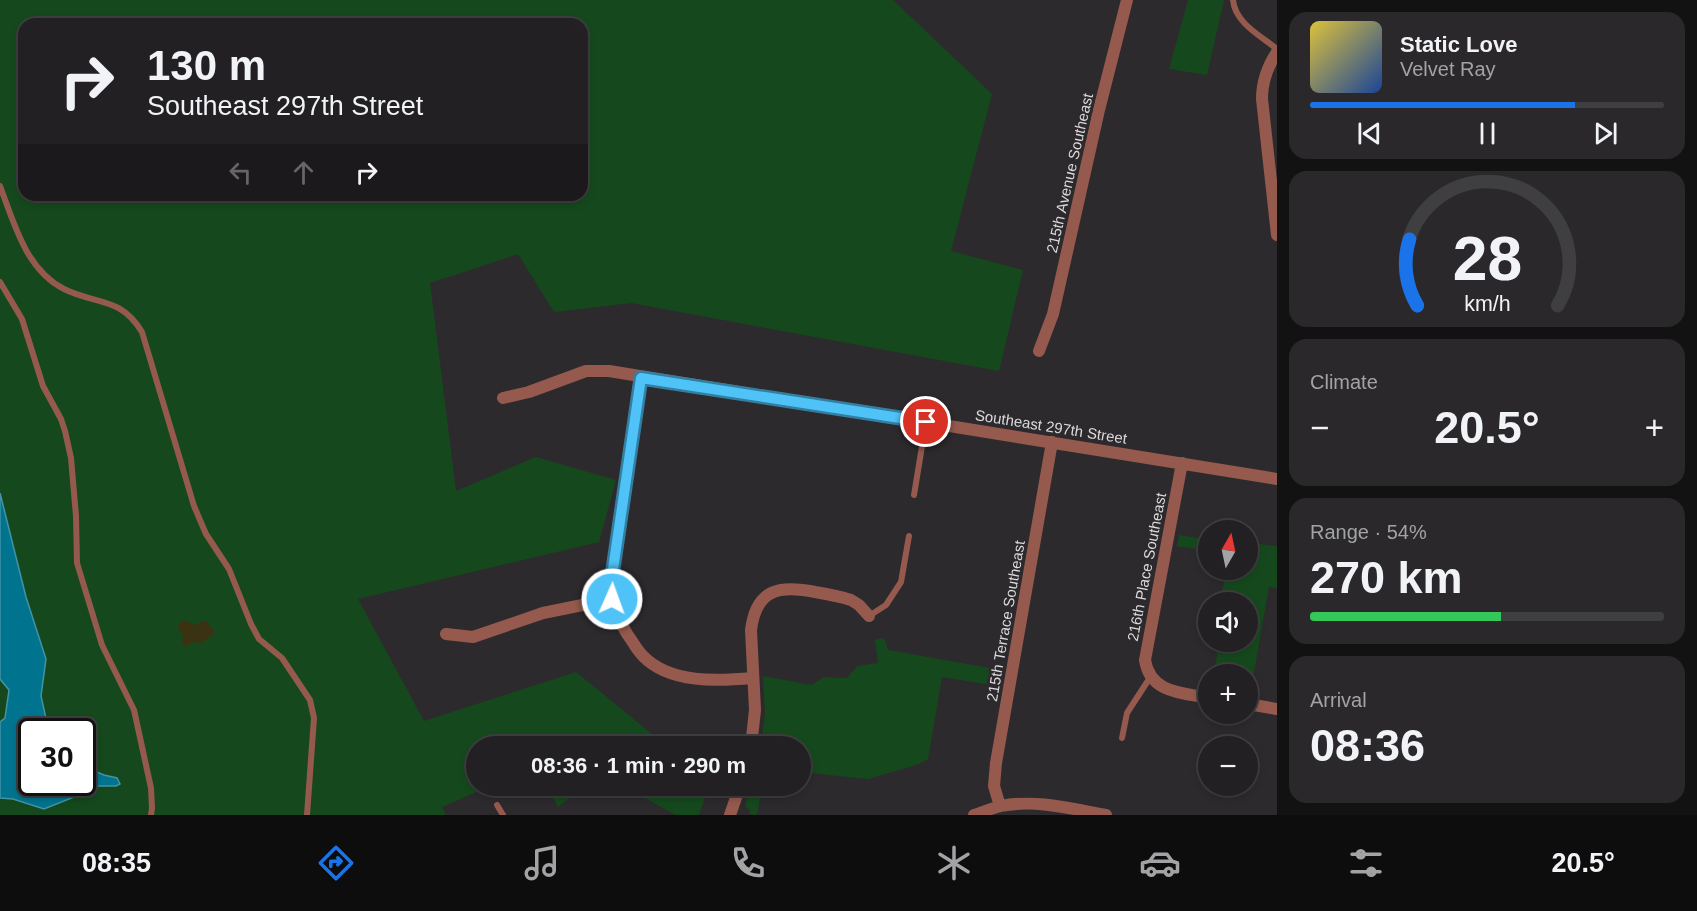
<!DOCTYPE html>
<html lang="en">
<head>
<meta charset="utf-8">
<style>
  body { margin:0; font-family:Helvetica,sans-serif; background:#2a282a; color:#f1f3f6; height:100vh; display:flex; flex-direction:column; font-size:22px; white-space:nowrap }
  * { box-sizing:border-box; margin:0 }
  p { font-size:20px; color:#a2a3a5 }
  .icon { flex:none; width:33px; height:33px; fill:none; stroke:currentColor; stroke-width:2; stroke-linecap:round; stroke-linejoin:round }
  .map { position:relative; flex:1; overflow:hidden }
  .drawer { display:flex; flex-direction:column; gap:12px; padding:12px; background:#131213; width:420px }
  .drawer>* { flex:none }
  .hud { position:absolute; left:18px; top:18px; width:570px; height:183px; border-radius:18px; box-shadow:0 3px 9px #0003,0 0 0 2px #3f3e40; background:#222022; color:#f1f3f6; overflow:hidden }
  .needle { width:39px; rotate:9deg }
  .buttons { position:absolute; left:1198px; top:520px; display:grid; gap:12px }
  .buttons a { display:grid; place-items:center; width:60px; height:60px; border-radius:50%; background:#222022; box-shadow:0 3px 9px #0003,0 0 0 2px #3f3e40; font-size:30px }
  .speed { position:absolute; left:18px; top:718px; display:flex; gap:12px; font-size:30px; font-weight:700; text-align:center }
  .speed>* { display:grid; place-content:center; width:78px; height:78px; border-radius:50%; background:#222022; box-shadow:0 3px 9px #0003,0 0 0 2px #3f3e40; line-height:1 }
  .speed .limit { border:3px solid #111; border-radius:9px; background:#fff; color:#111 }
  .pin { position:absolute; display:grid; place-items:center; width:51px; height:51px; color:#fff; margin:-26px; border:3px solid #fff; border-radius:50%; box-shadow:0 2px 6px #0007 }
  .me { position:absolute; width:66px; margin:-33px; rotate:2deg; stroke-linejoin:round; filter:drop-shadow(0 0 4px #0008) }
  .turn { display:flex; align-items:center; gap:21px; height:126px; padding:0 30px; font-size:27px }
  .turn .icon { width:78px; height:78px; stroke-width:2.5 }
  .turn b { display:block; font-size:42px; line-height:51px }
  .lanes { display:flex; align-items:center; height:57px; padding:0 30px; background:#0003; justify-content:center; gap:30px; direction:ltr }
  .lanes .off { opacity:.35 }
  .big { font-size:45px; font-weight:700; line-height:1.1 }
  .drawer .widget { flex:1; display:flex; flex-direction:column; justify-content:center; gap:9px; min-width:0; padding:0 21px; border-radius:18px; background:#2a282a }
  .drawer .dial { align-items:center; gap:0 }
  .dial svg { height:156px; overflow:visible; fill:none; stroke:#3f3e40; stroke-width:7; stroke-linecap:round; text-anchor:middle }
  .dial text { fill:#f1f3f6; stroke:none }
  .song { display:flex; align-items:center; gap:18px }
  .cover { width:72px; height:72px; border-radius:9px; background:linear-gradient(135deg,hsl(50 70% 55%),hsl(220 70% 35%)) }
  .played { height:6px; border-radius:3px; background:linear-gradient(90deg,#1a73e8 75%,#3f3e40 75%) }
  .keys { display:flex; justify-content:space-around; direction:ltr }
  .heat { display:flex; justify-content:space-between; align-items:center; font-size:33px; direction:ltr }
  .charge { height:9px; border-radius:4px; background:linear-gradient(90deg,#34c759 54%,#3f3e40 0) }
  .trip { position:absolute; left:466px; top:736px; width:345px; height:60px; border-radius:30px; background:#222022; box-shadow:0 3px 9px #0003,0 0 0 2px #3f3e40; font-weight:700; line-height:60px; text-align:center }
  .dock { display:flex; height:96px; justify-content:space-around; align-items:center; background:#0e0d0e; color:#a2a3a5 }
  .dock .icon { width:42px; height:42px }
  .dock .active { color:#1a73e8 }
  .dock b { font-size:27px; color:#f1f3f6 }
  main { display:flex; flex:1; min-height:0 }
  .map>svg:first-child { display:block }
  .green { fill:#15491d; fill-rule:evenodd }
  .sand { fill:#3b3212 }
  .water { fill:#00748f; stroke:#4293a6; stroke-width:1.5 }
  .lines { fill:none; stroke-linecap:round; stroke-linejoin:round }
  .lane { stroke:#955a4d; stroke-width:6 }
  .street { stroke:#955a4d; stroke-width:12 }
  .route-casing { stroke:#337fa1; stroke-width:15 }
  .route { stroke:#4fc3f7; stroke-width:10 }
  .labels { text-anchor:middle; stroke-width:6; stroke-linejoin:round; paint-order:stroke }
  .street-label { font-size:15px; fill:#dcdadc; stroke:#2d2a2e }
</style>
</head>
<body>
<main>
<div class="map">
<svg width="1277" height="815" viewBox="0 0 1277 815">
  <rect width="100%" height="100%" fill="#2d2a2e"/>
  <path class="green" d="M0,0h893l99,94 -41,157 72,19 -24,101 -368,-68 -77,9 -36,-58 -88,29 26,208 80,-34 80,23 -17,62 -241,57 66,122 152,-49 76,62 73,3 -3,10h-245v39h13l-48,21 4,8h-446zM24,24h558v171h-558zM32,732h50v51h-50z
    M1188,0h36l-17,75 -38,-6z
    M1179,535l30,5v11l-32,-5z
    M1248,543l29,3v42l-8,-1 -19,108 -2,-1v-19h-34l5,-33h29v-39h-28l6,-33h22z
    M884,638l4,12 113,20 -3,16 -56,-9 -14,82 -9,5 -51,15 -67,-7v-25h-40l4,-34 -2,-37 48,9 13,-8 23,1 10,-12 21,-3 -3,-23z
    M547,786h37l-26,21z
    M624,786h85l-10,29h-24z
    M752,786h10l-5,29 -8,-1 1,-4 -5,-4z"/>
  <path class="sand" d="M185,620l10,5 6,-3h6l7,9 -1,4 -12,8 -8,-1 -7,4 -4,-1 1,-10 -4,-4 -1,-7z"/>
  <path class="water" d="M0,493l26,104 20,62 -5,37 8,36h-17v51h50l1,-17 21,9 13,3 3,6 -4,2h-21l-16,9 -35,14 -31,-10 -13,-1v-76l5,-4 4,-28 -9,-11z"/>
  <g class="lines">
    <path class="lane" d="M1233,0c2,23 28,36 44,49
      M0,186c14,37 26,84 64,103 32,16 56,7 78,43l52,174 12,28 23,35 22,55 8,15 23,19 28,42 4,18 -7,97
      M0,282l22,37 21,67 18,33 4,12 6,27 5,58 1,47 25,82 32,65 17,78 1,20 -1,7
      M914,495l12,-73
      M869,616l17,-11 15,-23 8,-46
      M1122,738l5,-25 24,-37
      M497,805l6,10"/>
    <path class="street" d="M1277,52c-10,15 -15,29 -15,47l15,136
      M1039,351l14,-37 46,-204 28,-110
      M641,378l-29,198c0,25 5,45 20,65 3,5 7,11 11,15 27,28 75,25 110,22
      M503,398l26,-6 57,-21h23l668,108
      M1182,463l-37,197c5,33 37,33 64,38
      M446,634l27,3 70,-24 69,-14
      M1248,704l29,5
      M751,747l4,-37 -4,-80c5,-41 28,-45 64,-38 12,2 24,4 36,8l8,5 10,11
      M1000,806l-6,-20 2,-23 56,-321
      M730,815l10,-29
      M974,815c9,-3 18,-7 27,-9 35,-7 71,3 105,9"/>
  </g>
  <g class="lines">
    <defs>
      <path id="route" d="M612,599v-23l29,-198 285,44"/>
    </defs>
    <use href="#route" class="route-casing"/>
    <use href="#route" class="route"/>
  </g>
  <g class="labels">
    <g class="street-label">
      <text transform="translate(1070 173) rotate(-77)" y="5">215th Avenue Southeast</text>
      <text transform="translate(1051 427) rotate(9)" y="5">Southeast 297th Street</text>
      <text transform="translate(1147 567) rotate(-79)" y="5">216th Place Southeast</text>
      <text transform="translate(1006 621) rotate(-80)" y="5">215th Terrace Southeast</text>
    </g>
  </g>
</svg>
<div class="buttons">
<a><svg class="needle" viewBox="-14 -14 28 28"><path d="M0-13l5 13h-10z" fill="#e53935"/><path d="M0 13l5-13h-10z" fill="#a2a3a5"/></svg></a>
<a><svg class="icon" aria-label="sound" viewBox="0 0 24 24"><path d="M4 9h4l5-4v14l-5-4H4zM17 9q2 3 0 6"/></svg></a>
<a>+</a>
<a>−</a>
</div>
<div class="speed"><div class="limit">30</div></div>
<div class="pin" style="left:926px;top:422px;background:#d93025"><svg class="icon" aria-label="arrive" viewBox="0 0 24 24"><path d="M6 21V4h12l-3 4 3 4H6"/></svg></div>
<svg class="me" style="left:612px;top:599px" viewBox="-20 -20 40 40"><circle r="17" fill="#4fc3f7" stroke="#fff" stroke-width="3"/><path d="M0-11L8 9 0 5-8 9z" fill="#fff"/></svg>
<div class="trip">08:36 · 1 min · 290 m</div>
<div class="hud">
<div class="turn"><svg class="icon" aria-label="right" viewBox="0 0 24 24"><path d="M7 20v-9h11M14 6l5 5-5 5"/></svg><div><b>130 m</b>Southeast 297th Street</div></div>
<div class="lanes"><svg class="icon off" aria-label="left" viewBox="0 0 24 24"><path d="M17 20v-9H6M10 6l-5 5 5 5"/></svg><svg class="icon off" aria-label="ahead" viewBox="0 0 24 24"><path d="M12 20V5M6 11l6-6 6 6"/></svg><svg class="icon" aria-label="right" viewBox="0 0 24 24"><path d="M7 20v-9h11M14 6l5 5-5 5"/></svg></div>
</div>
</div>
<section class="drawer">
<div class="widget">
<div class="song"><i class="cover"></i><div><b>Static Love</b><p>Velvet Ray</p></div></div>
<div class="played"></div>
<div class="keys"><svg class="icon" aria-label="previous" viewBox="0 0 24 24"><path d="M18 5L8 12l10 7zM5 5v14"/></svg><svg class="icon" aria-label="pause" viewBox="0 0 24 24"><path d="M8 5v14M16 5v14"/></svg><svg class="icon" aria-label="next" viewBox="0 0 24 24"><path d="M6 5l10 7-10 7zM19 5v14"/></svg></div>
</div>
<div class="widget dial"><svg viewBox="0 0 100 80">
<path d="M14 69A42 42 0 1 1 86 69"/>
<path d="M14 69A42 42 0 0 1 10 35" stroke="#1a73e8"/>
<text x="50" y="56" font-size="32" font-weight="700">28</text>
<text x="50" y="72" font-size="11">km/h</text>
</svg></div>
<div class="widget"><p>Climate</p>
<div class="heat"><a>−</a><b class="big">20.5°</b><a>+</a></div>
</div>
<div class="widget"><p>Range · 54%</p><b class="big">270 km</b><div class="charge"></div></div>
<div class="widget"><p>Arrival</p><b class="big">08:36</b></div>
</section>
</main>
<nav class="dock">
<b>08:35</b>
<svg class="icon active" aria-label="directions" viewBox="0 0 24 24"><path d="M12 3l9 9-9 9-9-9zM9 14v-3h6M13 9l2 2-2 2"/></svg>
<svg class="icon" aria-label="music" viewBox="0 0 24 24"><path d="M9 18V5l10-2v13"/><circle cx="6" cy="18" r="3"/><circle cx="16" cy="16" r="3"/></svg>
<svg class="icon" aria-label="phone" viewBox="0 0 24 24"><path d="M5 4h4l2 5-3 2q2 4 5 5l2-3 5 2v4C11 20 4 13 5 4z"/></svg>
<svg class="icon" aria-label="climate" viewBox="0 0 24 24"><path d="M12 3v18M4 7l16 10M4 17L20 7"/></svg>
<svg class="icon" aria-label="car" viewBox="0 0 24 24"><path d="M5 17H2v-5l4-1 3-4h7l3 4 3 1v5h-3M9 17h6M6 11h13"/><circle cx="7" cy="17" r="2"/><circle cx="17" cy="17" r="2"/></svg>
<svg class="icon" aria-label="filters" viewBox="0 0 24 24"><path d="M4 7h16M4 17h16"/><circle cx="9" cy="7" r="2"/><circle cx="15" cy="17" r="2"/></svg>
<b>20.5°</b>
</nav>
</body>
</html>
